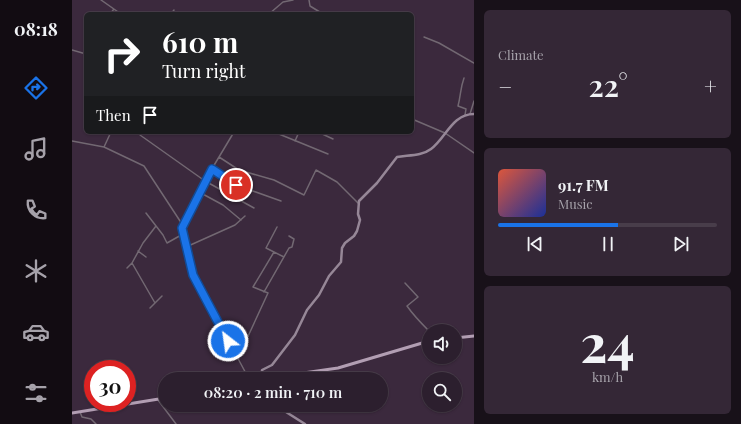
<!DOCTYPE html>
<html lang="en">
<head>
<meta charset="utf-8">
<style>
  body { margin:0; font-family:"Playfair Display",serif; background:#342736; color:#f1f3f6; height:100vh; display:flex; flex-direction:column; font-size:15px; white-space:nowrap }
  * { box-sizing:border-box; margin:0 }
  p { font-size:13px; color:#a6a2aa }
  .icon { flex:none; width:22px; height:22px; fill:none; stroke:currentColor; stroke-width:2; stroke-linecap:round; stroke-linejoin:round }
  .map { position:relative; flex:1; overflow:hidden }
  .sheet { display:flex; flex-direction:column; gap:10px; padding:10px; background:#181119; width:267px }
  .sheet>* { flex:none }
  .hud { position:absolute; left:12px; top:12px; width:330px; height:122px; border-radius:6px; box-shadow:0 1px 3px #0004,0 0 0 1px #483d4a; background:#202124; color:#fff; overflow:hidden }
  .tools { position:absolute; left:350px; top:324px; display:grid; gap:8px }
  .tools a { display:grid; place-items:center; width:40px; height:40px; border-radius:50%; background:#2c1f2e; box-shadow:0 1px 3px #0004,0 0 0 1px #483d4a; font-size:20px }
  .speed { position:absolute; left:12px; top:360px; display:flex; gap:8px; font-size:20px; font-weight:700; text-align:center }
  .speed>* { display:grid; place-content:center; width:52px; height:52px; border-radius:50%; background:#2c1f2e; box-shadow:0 1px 3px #0004,0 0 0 1px #483d4a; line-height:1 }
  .speed .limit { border:6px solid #d22; background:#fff; color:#111 }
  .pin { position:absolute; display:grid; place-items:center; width:34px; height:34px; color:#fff; margin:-17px; border:2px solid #fff; border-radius:50%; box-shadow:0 1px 4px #0007 }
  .me { position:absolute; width:44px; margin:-22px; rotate:330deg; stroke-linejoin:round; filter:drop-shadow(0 0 3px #0008) }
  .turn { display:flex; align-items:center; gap:14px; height:84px; padding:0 12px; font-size:18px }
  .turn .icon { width:52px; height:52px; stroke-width:2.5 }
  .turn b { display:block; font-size:28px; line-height:34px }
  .then { display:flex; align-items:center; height:38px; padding:0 12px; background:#0003; gap:8px; font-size:15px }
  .big { font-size:30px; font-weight:600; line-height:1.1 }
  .sheet .card { flex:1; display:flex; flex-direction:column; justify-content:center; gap:6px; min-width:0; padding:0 14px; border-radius:6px; background:#342736 }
  .sheet .dial { align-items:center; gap:0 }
  .dial b { font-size:52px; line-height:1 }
  .song { display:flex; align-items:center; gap:12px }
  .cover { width:48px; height:48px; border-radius:6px; background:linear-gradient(135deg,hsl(10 70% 55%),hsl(230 70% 35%)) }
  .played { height:4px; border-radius:2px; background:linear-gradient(90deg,#1a73e8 55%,#483d4a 55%) }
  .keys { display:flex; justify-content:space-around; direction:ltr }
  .heat { display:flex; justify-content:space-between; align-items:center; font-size:22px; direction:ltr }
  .trip { position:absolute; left:86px; top:372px; width:230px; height:40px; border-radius:20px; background:#2c1f2e; box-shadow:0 1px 3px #0004,0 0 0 1px #483d4a; font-weight:600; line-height:40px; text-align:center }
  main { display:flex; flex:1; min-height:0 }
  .tab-bar { display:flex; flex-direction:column; width:72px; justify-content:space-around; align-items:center; background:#120c12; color:#a6a2aa }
  .tab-bar .icon { width:28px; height:28px }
  .tab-bar .on { color:#1a73e8 }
  .tab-bar b { font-size:18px; color:#f1f3f6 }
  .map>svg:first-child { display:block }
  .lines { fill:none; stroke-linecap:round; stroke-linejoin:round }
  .street { stroke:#726872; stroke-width:1.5 }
  .secondary { stroke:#968797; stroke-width:2.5 }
  .primary { stroke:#b29eb3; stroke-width:3 }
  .route-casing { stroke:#114b97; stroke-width:10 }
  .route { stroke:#1a73e8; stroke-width:7 }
</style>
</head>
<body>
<main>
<nav class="tab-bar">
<b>08:18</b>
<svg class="icon on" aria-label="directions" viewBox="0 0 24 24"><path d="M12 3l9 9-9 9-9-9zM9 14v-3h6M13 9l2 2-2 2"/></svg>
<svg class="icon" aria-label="music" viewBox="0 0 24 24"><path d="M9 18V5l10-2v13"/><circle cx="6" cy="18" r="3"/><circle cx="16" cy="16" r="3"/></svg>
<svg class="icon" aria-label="phone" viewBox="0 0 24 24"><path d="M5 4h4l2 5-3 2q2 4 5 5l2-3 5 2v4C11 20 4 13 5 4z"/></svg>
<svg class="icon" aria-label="climate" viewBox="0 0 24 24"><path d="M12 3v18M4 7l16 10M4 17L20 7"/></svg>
<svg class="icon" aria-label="car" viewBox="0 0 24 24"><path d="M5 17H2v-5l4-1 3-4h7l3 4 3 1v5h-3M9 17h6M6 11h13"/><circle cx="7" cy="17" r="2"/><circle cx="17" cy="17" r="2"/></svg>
<svg class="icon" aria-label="filters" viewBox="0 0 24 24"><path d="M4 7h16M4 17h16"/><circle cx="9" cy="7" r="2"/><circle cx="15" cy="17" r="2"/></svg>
</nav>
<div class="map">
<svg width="402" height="424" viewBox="0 0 402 424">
  <rect width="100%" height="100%" fill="#3b293d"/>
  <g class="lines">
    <path class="street" d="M29,0l20,14
      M237,0l1,6 13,8
      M38,14l4,-5
      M99,14l3,-4
      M197,14l14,-12 10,-2
      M352,37l15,6 35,20
      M0,50l14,4
      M392,78c-4,11 -3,17 -6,28l8,3 -1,6
      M398,114l4,-13
      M340,119l33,14 29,20
      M202,132l54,22
      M246,132l15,7
      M68,135l65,46 49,27
      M0,141l32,6 40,19 38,58 11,51 56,104
      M223,141l4,-9
      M32,147l7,-15
      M147,157l20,13 35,10 30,15 12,-25 21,12 21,21
      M140,169l24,16 45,16
      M127,192l24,13 18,15
      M74,213l17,22 4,8 16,-9
      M111,227l27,-55 24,-40
      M205,227l-11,21 18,9
      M114,247l49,-22 10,-9
      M66,251l8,6
      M60,263l23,40
      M55,268l5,-5 11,-20 13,-17
      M333,283l13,14 -11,9c7,10 14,17 22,25
      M192,292l25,-44 3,-1 2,-8 -5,-3
      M78,308l12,-12
      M166,358l30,-65 -15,-6 21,-35
      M86,400l18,24
      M8,412l2,5 9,2 5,5"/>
    <path class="secondary" d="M190,379v-9l10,-5 23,-30 12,-25 12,-15 10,-19 12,-14 1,-14 3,-5 9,-7 3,-5 3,-11 -2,-6 1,-13 18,-18 20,-26c11,-2 25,-1 34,-8 15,-11 21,-35 43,-35
      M203,405l30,19"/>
    <path class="primary" d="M383,338l19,-2
      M190,379l76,-11 91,-27
      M0,413l93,-15"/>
  </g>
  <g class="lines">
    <defs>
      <path id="route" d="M156,341l-35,-66 -11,-47 30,-59 24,16"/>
    </defs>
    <use href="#route" class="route-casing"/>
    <use href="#route" class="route"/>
  </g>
</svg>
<div class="tools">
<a><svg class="icon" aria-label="sound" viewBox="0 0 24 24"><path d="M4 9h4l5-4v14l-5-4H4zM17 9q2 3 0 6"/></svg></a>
<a><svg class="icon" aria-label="search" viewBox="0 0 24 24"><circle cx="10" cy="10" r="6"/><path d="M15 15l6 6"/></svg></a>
</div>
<div class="speed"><div class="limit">30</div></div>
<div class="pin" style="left:164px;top:185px;background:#d93025"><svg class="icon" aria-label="arrive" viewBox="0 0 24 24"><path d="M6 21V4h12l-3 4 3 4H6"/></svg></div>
<svg class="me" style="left:156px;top:341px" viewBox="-20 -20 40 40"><circle r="17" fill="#1a73e8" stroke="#fff" stroke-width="3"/><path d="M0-11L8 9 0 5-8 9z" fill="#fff"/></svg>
<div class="trip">08:20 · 2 min · 710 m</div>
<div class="hud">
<div class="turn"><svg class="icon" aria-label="right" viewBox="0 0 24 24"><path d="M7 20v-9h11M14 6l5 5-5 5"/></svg><div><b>610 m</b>Turn right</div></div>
<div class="then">Then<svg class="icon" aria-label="arrive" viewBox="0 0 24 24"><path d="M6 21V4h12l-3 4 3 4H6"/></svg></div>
</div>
</div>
<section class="sheet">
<div class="card"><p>Climate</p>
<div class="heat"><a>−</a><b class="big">22°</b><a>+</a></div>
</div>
<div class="card">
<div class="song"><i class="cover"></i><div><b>91.7 FM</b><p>Music</p></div></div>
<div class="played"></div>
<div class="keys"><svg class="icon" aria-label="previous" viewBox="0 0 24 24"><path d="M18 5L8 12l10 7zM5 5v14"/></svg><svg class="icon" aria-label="pause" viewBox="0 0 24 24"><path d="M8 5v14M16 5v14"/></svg><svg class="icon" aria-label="next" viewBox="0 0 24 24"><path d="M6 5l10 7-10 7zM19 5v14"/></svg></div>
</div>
<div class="card dial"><b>24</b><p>km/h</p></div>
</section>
</main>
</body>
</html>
